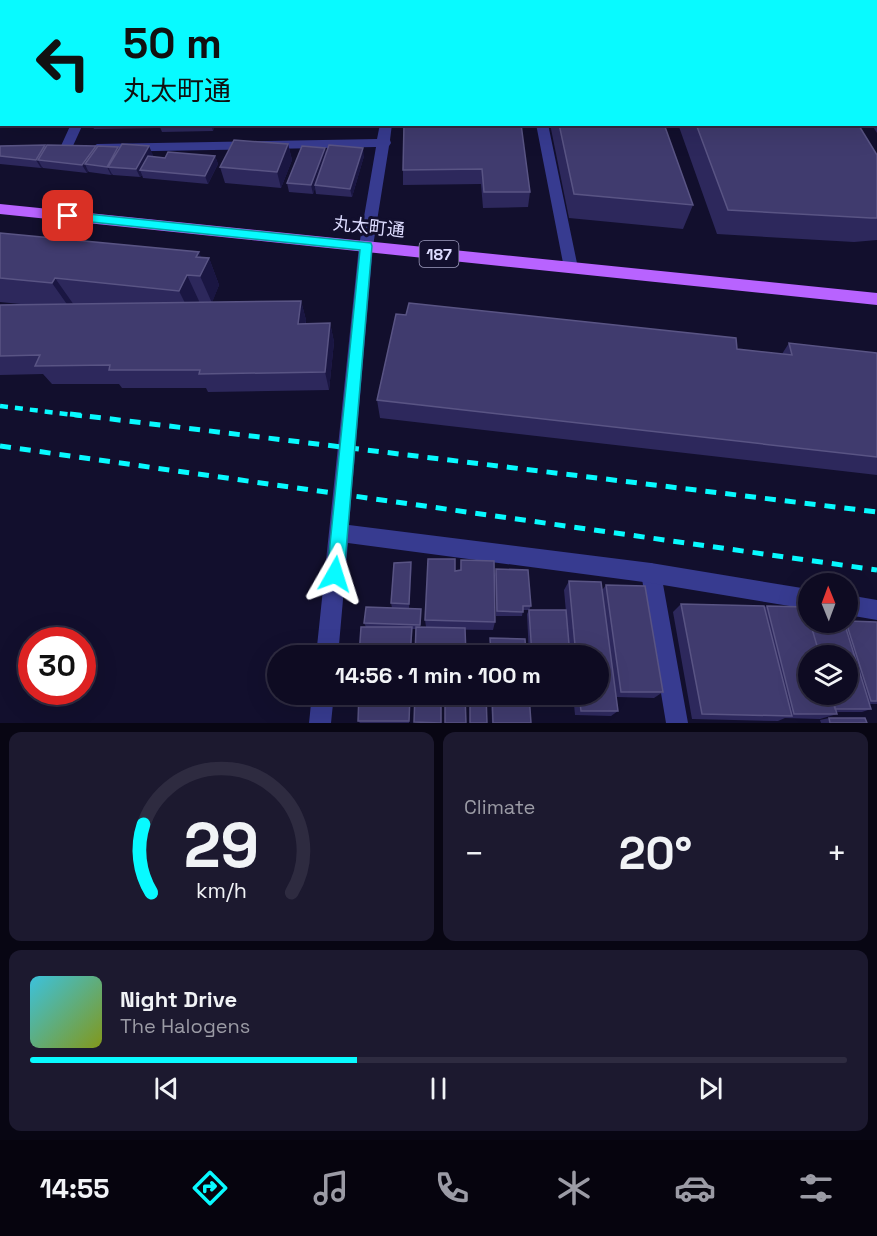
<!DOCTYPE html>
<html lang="en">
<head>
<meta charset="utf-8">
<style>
  body { margin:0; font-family:"Space Grotesk","Noto Sans JP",sans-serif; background:#1c192f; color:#f1f3f6; height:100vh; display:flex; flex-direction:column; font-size:22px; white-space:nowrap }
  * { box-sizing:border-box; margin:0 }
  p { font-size:20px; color:#9b9ba5 }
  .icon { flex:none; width:33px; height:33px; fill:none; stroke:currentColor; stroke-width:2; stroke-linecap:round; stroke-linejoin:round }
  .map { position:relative; height:723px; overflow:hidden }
  .panel { display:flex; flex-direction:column; gap:9px; padding:9px; background:#080613; flex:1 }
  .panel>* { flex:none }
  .guide { position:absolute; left:0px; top:0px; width:878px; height:126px; box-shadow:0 6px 24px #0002,0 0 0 2px #2e2b40; background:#08faff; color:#111; overflow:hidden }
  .needle { width:39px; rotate:359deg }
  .fabs { position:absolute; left:798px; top:573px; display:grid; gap:12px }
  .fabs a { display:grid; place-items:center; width:60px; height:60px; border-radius:50%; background:#0e0b22; box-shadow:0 6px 24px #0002,0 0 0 2px #2e2b40; font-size:30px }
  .speed { position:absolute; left:18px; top:627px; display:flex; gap:12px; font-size:30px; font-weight:700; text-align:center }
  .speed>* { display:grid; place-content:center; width:78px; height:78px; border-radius:50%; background:#0e0b22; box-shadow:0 6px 24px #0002,0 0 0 2px #2e2b40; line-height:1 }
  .speed .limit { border:9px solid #d22; background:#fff; color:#111 }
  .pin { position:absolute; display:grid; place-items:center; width:51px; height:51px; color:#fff; margin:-26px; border-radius:12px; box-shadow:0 3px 9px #0006 }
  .me { position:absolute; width:66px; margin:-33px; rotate:6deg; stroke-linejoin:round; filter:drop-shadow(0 0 4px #0008) }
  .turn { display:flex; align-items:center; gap:21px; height:126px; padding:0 24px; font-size:27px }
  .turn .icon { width:78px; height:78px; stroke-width:2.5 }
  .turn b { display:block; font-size:42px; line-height:51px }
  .big { font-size:45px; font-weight:700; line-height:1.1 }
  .panel .card { flex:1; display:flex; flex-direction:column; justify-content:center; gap:9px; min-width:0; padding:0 21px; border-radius:12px; background:#1c192f }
  .panel .dial { align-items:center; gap:0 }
  .dial svg { height:156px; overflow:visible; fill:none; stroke:#2e2b40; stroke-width:7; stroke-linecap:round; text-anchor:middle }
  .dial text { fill:#f1f3f6; stroke:none }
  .song { display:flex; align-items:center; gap:18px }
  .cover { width:72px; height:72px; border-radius:9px; background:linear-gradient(135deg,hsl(190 70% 55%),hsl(70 70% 35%)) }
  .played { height:6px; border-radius:3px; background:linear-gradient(90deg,#08faff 40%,#2e2b40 40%) }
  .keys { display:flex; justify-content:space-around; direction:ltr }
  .heat { display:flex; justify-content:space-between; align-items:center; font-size:33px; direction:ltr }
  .panel .tiles { flex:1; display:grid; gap:9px; grid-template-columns:1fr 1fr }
  .card:last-child { grid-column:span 2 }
  .trip { position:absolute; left:267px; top:645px; width:342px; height:60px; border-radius:30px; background:#0e0b22; box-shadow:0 6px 24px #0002,0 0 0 2px #2e2b40; font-weight:700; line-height:60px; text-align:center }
  .dock { display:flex; height:96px; justify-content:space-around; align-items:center; background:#06040e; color:#9b9ba5 }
  .dock .icon { width:42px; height:42px }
  .dock .on { color:#08faff }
  .dock b { font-size:27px; color:#f1f3f6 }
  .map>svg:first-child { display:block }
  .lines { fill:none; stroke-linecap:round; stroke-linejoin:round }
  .service { fill:#373b90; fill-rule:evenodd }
  .minor { fill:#373b90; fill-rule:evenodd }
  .primary { fill:#b863ff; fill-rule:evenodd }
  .rail-far1 { stroke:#08faff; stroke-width:4.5; stroke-dasharray:8 7; stroke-linecap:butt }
  .rail { stroke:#08faff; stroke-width:5; stroke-dasharray:11 9; stroke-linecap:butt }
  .wall { fill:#2d285c }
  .shaded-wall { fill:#1a1642 }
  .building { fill:#403b6e; stroke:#595484; stroke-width:1.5 }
  .route { fill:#08faff; stroke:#05a2a6; stroke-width:1.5 }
  .labels { text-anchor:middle; stroke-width:6; stroke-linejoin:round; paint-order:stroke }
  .shield { fill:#120f2d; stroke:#a09ec0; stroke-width:1.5 }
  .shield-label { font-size:16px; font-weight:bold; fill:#dddcff }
  .street-label { font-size:18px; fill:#dddcff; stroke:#120f2d }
</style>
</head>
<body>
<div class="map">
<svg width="877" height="723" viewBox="0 0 877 723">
  <rect width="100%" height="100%" fill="#120f2d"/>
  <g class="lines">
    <path class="service" d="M132,0h10v2h-10z
      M0,46h2v6h-2z
      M71,124h12l-11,24 -6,4 -6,-4z
      M651,563l7,3 3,7 27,150h-22l-25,-150 3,-7z"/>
    <path class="minor" d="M391,0h10v2h-10z
      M514,0h10v2h-10z
      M767,0h10l1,2h-10z
      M380,124h12l-2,16 1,3 -2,3 -16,100 -24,279 302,38 157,26v20l-157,-26 -303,-40 -10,113h-22l43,-410 17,-99 -279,5 -6,-4 6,-4 280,-5z
      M536,124h12l30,144 -2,4h-10l-2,-4z
      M848,595l29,5v20l-29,-5z
      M312,694h22l-3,29h-22z"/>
    <path class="primary" d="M0,204l877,89v12l-877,-91z"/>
    <path class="rail-far1" d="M0,406l82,10"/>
    <path class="rail" d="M70,414l807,98
      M0,446l877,124"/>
  </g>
  <path class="wall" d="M0,0h53l-1,2h-50l-1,38z
    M409,0h27v2h-27z
    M582,0h184l1,2h-185z
    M788,0h28l1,2h-28z
    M828,0h49v17h-1v-15h-47z
    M876,28h1v50h-1z
    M0,50h2v74h26l-2,3 -26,1z
    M876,82h1v51l-5,-8 4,-1z
    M92,124h123l-2,7 -51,1 -2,-5 -1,1 -65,1z
    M404,124l126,68 -2,15 -45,1 -2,-24 -78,1v-15z
    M550,124h114l29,81 -10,24 -114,-11z
    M678,124h180l19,31v85l-23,2 -137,-8z
    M288,144l4,16 -11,28 -56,-5 -5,-16z
    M0,146l46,1 50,-1 1,2 21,-1 1,3 34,5 -1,2 13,1 50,-2 3,8 -10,20 -65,-6 -1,-3 -2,2 -27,-2 -1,-1 -1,1 -22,-3 -1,-1 -1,2 -44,-5 -1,-1 -1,1 -41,-4z
    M325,148l1,6 38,2 -12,41 -36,-3 -1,-6 -2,6 -24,-2 -2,-9z
    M0,233l209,25 10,27 -7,17 89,-1 5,19v4l24,-1 4,19 -5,48 -121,2 -2,-4h-84l-3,-4h-67l-9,-10 -43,1v-70l20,-1 -20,-2z
    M789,343l88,10v122l-497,-57 -3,-18 405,-46z
    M461,560l34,62 -2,8 -81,-1 -1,27h-52l7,-29 -2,-4 28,-15 -1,-5 20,-41 -2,46 12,1 -1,18h6l-1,-7 30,-49 5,-1z
    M496,569l35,37 -2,4 41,46h-41l-2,-42 2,-4h-6l-1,6h-26l-1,-42z
    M569,581l34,8 3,-4 57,107 -9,6 -38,-1 2,14 -7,5 -36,-1 -2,-21h25v-38h-28l-6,-66z
    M681,604l83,3 3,-1 41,16h69v82h-8l2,5 -9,3h-26l1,2 -17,5 -35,-1 -7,3 -86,-2 -19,-107z
    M359,694h25l-1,2h27l-1,27h-49l-2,-2z
    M428,694h12v2l-12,-1z
    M491,694h38l2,29h-39z
    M829,718l38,5h-46l-1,-3z"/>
  <path class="shaded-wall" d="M44,0h9l-1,2h-8z
    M234,0h9l-1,2h-8z
    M211,124h4l-2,7z
    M288,144l4,16 -11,28 -4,-16z
    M45,145l5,8 -12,7 4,7 -1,1 -5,-8z
    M96,146l4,9 -15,9 3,7 -1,2 -5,-8z
    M149,146l4,9 -9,15h-4l2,5 -2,2 -4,-8z
    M118,147l4,8 -14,12 4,7 -1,1 -4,-8z
    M325,148l1,8 -11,29v3l-2,6 -2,-9z
    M363,148l1,8 -12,41 -2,-8z
    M215,156l3,8 -10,20 -3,-8z
    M199,252l6,15 4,-9 10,27 -7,18 -12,-27 -4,-19z
    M187,275l12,26 -7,16 -13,-26z
    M55,278l19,27 -3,5 -19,-27z
    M301,301l5,19 -3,23 -5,-19z
    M330,323l4,19 -5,48 -4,-18z
    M411,562l1,6 -3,40v-4z"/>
  <path class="building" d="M0,0h12l-1,2h-9v7h-2z
    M15,0h29v2h-30z
    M64,0h44l-1,2h-48z
    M141,0h41v2h-42z
    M188,0h46v2h-46z
    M243,0h35v2h-36z
    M280,0h31l-1,2h-30z
    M318,0h23v2h-23z
    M346,0h28l-1,2h-27z
    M421,0h15v2h-15z
    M438,0h42v2h-42z
    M483,0h22v2h-22z
    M530,0h18v2h-18z
    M550,0h23l1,2h-24z
    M586,0h20l1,2h-21z
    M662,0h86v2h-86z
    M748,0h18l1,2h-19z
    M797,0h19l1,2h-19z
    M838,0h19l1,2h-19z
    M866,0h11v9h-1v-7h-8z
    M0,14h2v7l-2,2z
    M0,50h2v6l-2,2h2v9h-2z
    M876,50l1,2v18h-1z
    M0,67h2v32h-2z
    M876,82h1v22h-1z
    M404,124h117l9,68h-46l-2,-23 -79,1z
    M559,124h105l29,81 -119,-11z
    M696,124h162l19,31v63h-6l-143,-8z
    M234,140l54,4 -11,28 -57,-5z
    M122,144l27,2 -13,23 -28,-2z
    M45,145l-9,15 -36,-4v-10z
    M47,145l49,1 -14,19 -44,-5z
    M329,145l34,3 -13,41 -35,-4z
    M98,146l20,1 -11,20 -22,-3z
    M302,146l23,2 -14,37 -24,-2z
    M168,152l47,4 -10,20 -65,-6 8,-14 17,2z
    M0,233l199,19 -3,5 13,1 -9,18 -13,-1 -8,16 -124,-13 -3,5 -52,-5z
    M301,301l-3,23 32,-1 -5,49 -126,2 1,-4h-91l1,-5 -75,1 5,-11 -40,1v-51z
    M409,303l327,35 1,11 55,6 -3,-12 88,10v104l-500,-57 19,-86 10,1z
    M428,559h27v12l6,-1v-10l33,1 1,61 -70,-2z
    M411,562l-2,42 -18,-1 3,-40z
    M496,569l32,1 3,36h-8v6l-26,-1z
    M569,581l32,1 17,129h-37l-2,-17h19v-38h-22z
    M606,585l39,1 18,106h-42z
    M681,604l83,2 28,110 -90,-2z
    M767,606l39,1 2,9v6h2l10,34h-12v38h23l6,20h-43z
    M366,607l55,2 -1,16 -56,-2z
    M529,610h37l4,46h-38z
    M848,621l29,1v79h-6l-25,-79h2z
    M810,622h34l27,87h-36l-4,-15h17v-38h-28z
    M361,627h51l-2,29h-51z
    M416,627l49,1 1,28h-51z
    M490,638l35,1 1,17h-35z
    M359,694h23v2h28l-1,25h-51z
    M415,694h9v3h17v26l-27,-1z
    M445,694h20l1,29h-21z
    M470,694h16l1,29h-17z
    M492,694h37l2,29h-38z
    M829,718h36l2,5h-37z"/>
  <path class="route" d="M68,212l303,31 1,3 -28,328 -3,6 -6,2 -6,-2 -2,-6 33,-324 -297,-31v-6z"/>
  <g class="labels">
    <rect class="shield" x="419.5" y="241" width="39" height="26" rx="4.5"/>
    <g class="shield-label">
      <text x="439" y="260">187</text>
    </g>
    <g class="street-label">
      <text transform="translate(369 227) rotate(6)" y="6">丸太町通</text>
    </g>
  </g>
</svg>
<div class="fabs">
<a><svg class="needle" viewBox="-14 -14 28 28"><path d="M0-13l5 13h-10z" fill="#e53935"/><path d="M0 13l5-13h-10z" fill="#9b9ba5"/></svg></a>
<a><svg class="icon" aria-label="layers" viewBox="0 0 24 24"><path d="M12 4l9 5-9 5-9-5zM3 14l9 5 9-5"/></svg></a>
</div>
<div class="speed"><div class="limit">30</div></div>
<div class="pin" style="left:68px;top:216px;background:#d93025"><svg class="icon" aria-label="arrive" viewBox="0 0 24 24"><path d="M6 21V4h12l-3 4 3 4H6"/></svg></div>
<svg class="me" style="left:335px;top:574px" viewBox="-20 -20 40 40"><path d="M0-17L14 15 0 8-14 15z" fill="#08faff" stroke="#fff" stroke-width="4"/></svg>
<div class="trip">14:56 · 1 min · 100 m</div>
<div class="guide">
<div class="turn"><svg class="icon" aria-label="left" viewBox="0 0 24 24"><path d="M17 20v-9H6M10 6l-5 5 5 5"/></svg><div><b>50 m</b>丸太町通</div></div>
</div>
</div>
<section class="panel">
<div class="tiles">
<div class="card dial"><svg viewBox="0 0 100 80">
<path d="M14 69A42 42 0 1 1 86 69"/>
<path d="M14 69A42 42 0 0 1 10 34" stroke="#08faff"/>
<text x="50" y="56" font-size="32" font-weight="700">29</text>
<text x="50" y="72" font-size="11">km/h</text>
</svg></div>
<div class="card"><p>Climate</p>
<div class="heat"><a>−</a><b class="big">20°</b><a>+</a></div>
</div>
<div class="card">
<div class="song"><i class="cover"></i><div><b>Night Drive</b><p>The Halogens</p></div></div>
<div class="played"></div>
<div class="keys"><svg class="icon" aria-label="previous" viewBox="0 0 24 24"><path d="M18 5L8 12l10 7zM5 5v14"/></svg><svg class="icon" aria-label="pause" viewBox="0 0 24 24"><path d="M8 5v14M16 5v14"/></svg><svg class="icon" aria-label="next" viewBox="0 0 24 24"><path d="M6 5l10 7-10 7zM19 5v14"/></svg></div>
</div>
</div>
</section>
<nav class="dock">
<b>14:55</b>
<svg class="icon on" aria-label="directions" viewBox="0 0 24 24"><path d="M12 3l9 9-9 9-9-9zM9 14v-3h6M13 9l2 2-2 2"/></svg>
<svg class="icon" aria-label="music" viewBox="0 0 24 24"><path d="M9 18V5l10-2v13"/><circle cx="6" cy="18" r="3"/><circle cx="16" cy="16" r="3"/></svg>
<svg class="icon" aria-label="phone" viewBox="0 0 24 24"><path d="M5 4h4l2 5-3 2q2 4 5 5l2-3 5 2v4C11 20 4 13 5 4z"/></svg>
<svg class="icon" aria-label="climate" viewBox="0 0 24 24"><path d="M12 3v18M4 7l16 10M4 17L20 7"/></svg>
<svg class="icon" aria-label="car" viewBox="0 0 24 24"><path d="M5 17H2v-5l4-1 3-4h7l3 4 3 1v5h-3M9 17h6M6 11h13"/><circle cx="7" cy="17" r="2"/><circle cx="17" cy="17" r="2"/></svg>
<svg class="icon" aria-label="filters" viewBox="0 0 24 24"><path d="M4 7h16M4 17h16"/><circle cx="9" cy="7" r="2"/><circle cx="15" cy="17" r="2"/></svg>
</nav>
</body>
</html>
